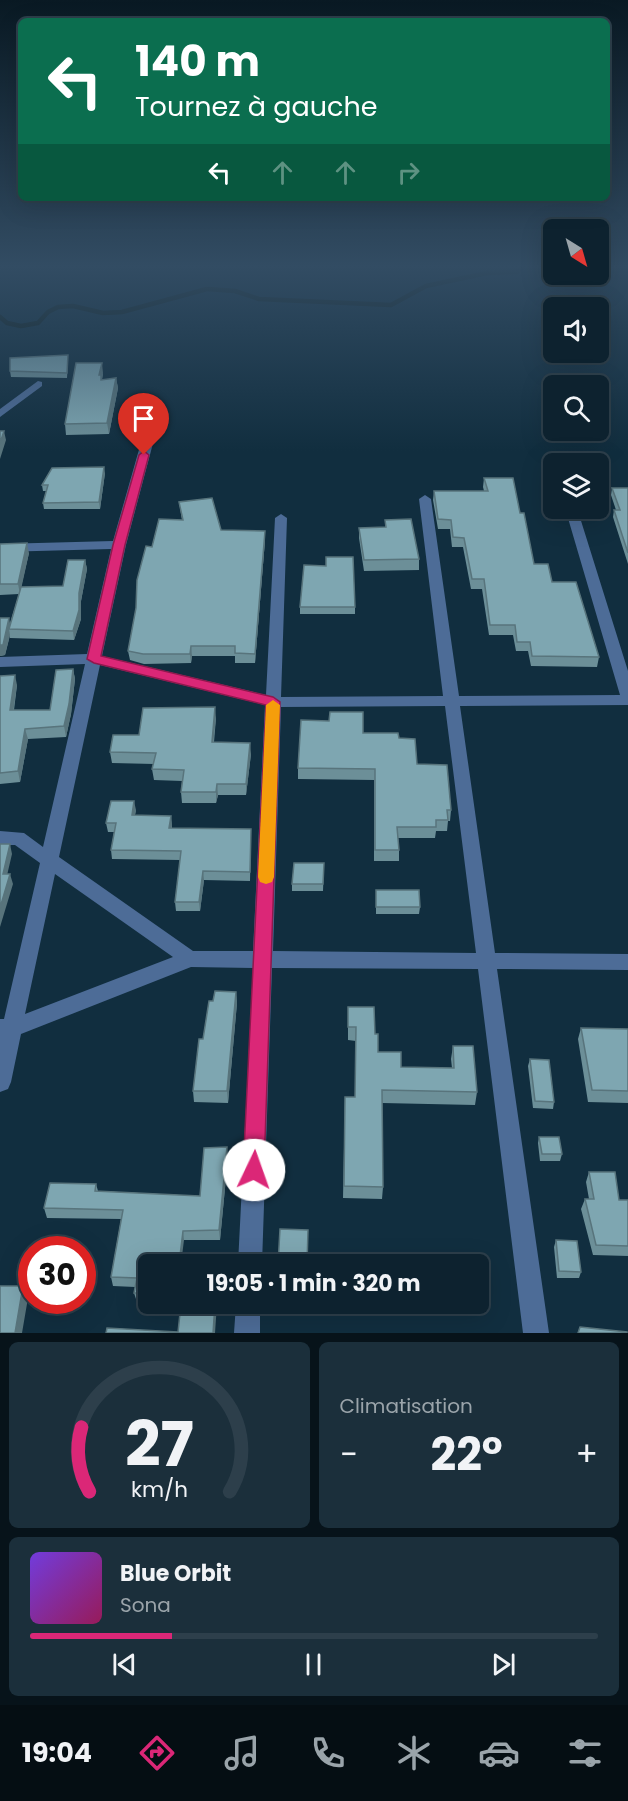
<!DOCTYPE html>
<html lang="fr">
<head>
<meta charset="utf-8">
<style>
  body { margin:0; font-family:Poppins,sans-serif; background:#1b2f3b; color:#f1f3f6; height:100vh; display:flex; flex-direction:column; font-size:22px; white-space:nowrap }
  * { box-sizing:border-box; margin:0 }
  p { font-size:20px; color:#9aa4aa }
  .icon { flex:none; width:33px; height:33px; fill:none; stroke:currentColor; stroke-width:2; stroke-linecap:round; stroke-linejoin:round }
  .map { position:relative; height:1333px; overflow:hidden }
  .drawer { display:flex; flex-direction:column; gap:9px; padding:9px; background:#07131a; flex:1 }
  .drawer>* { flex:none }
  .banner { position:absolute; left:18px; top:18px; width:592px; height:183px; border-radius:9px; box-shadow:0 6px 24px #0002,0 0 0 2px #2d3f4b; background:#0b6e4f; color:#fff; overflow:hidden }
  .needle { width:39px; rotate:143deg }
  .controls { position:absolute; left:543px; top:219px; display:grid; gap:12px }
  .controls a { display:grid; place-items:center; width:66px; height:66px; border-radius:9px; background:#0d222f; box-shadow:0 6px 24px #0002,0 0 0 2px #2d3f4b; font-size:30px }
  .speed { position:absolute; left:18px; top:1236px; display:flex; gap:12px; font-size:30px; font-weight:700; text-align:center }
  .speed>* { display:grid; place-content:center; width:78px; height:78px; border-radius:50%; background:#0d222f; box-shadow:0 6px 24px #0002,0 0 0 2px #2d3f4b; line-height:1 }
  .speed .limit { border:9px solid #d22; background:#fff; color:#111 }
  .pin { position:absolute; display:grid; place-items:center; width:51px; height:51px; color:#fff; margin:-62px -26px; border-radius:50% 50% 50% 0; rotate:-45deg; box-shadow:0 0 6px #0007 }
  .pin .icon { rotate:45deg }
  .me { position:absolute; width:66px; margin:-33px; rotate:3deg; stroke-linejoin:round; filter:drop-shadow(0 0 4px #0008) }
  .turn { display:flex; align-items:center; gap:21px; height:126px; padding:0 18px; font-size:27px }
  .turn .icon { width:78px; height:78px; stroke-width:2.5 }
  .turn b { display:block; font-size:42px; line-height:51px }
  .lanes { display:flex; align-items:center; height:57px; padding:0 18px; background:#0003; justify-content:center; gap:30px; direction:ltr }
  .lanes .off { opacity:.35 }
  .big { font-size:45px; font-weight:700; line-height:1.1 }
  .drawer .widget { flex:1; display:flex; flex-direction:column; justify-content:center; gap:9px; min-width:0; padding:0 21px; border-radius:9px; background:#1b2f3b }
  .drawer .dial { align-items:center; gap:0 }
  .dial svg { height:156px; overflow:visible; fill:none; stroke:#2d3f4b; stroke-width:7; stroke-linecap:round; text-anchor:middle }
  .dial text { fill:#f1f3f6; stroke:none }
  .song { display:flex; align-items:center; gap:18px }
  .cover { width:72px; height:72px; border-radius:9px; background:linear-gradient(135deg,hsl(260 70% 55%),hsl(330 70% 35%)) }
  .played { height:6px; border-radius:3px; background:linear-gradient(90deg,#db2777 25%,#2d3f4b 25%) }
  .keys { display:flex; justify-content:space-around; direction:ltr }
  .heat { display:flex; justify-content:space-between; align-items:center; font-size:33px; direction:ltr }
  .drawer .tiles { flex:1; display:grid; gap:9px; grid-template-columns:1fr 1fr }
  .widget:last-child { grid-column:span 2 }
  .trip { position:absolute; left:138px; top:1254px; width:351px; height:60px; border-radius:9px; background:#0d222f; box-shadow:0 6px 24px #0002,0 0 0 2px #2d3f4b; font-weight:700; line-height:60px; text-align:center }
  .tab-bar { display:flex; height:96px; justify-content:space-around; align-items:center; background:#050e13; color:#9aa4aa }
  .tab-bar .icon { width:42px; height:42px }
  .tab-bar .on { color:#db2777 }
  .tab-bar b { font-size:27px; color:#f1f3f6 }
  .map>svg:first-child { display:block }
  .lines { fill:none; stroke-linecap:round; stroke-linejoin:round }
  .stream { stroke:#0b1c1c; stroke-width:4.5 }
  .street { fill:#4d6c97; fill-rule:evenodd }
  .wall { fill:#6c8f98 }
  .shaded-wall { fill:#58747c }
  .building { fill:#7ea6b1; stroke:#58747c; stroke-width:1.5 }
  .route { fill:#db2777; stroke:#8e194d; stroke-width:1.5 }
  .slow { fill:#f59e0b }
</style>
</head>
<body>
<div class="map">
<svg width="628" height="1333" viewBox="0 0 628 1333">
  <rect width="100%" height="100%" fill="#112e3f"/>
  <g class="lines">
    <path class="stream" d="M0,317l7,6 14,3 17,-3 10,-11 10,-5 15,-1 30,7 19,-1 85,-23 28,2 24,8 132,6 35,-19 61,-13 30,-1 8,-8"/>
    <path class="street" d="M38,381l4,1v4l-42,31v-8z
      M150,429l6,3 -30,113 -24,111 164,39 9,-177 6,-4 6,4 -6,179 162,-1 -24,-197 6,-4 6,4 28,197 161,-1 -55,-187h12l51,163v34l-168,1 35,247 133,1v16l-131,-1 52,364h-26l-45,-364 -206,-1 -10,296h-24l15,-296 -62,-1 -170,67 -10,48 -3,7 -8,3v-73h4l36,-156 -25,-18h-15v-14l24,2 19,14 42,-183 -85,3v-10l87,-3 24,-105 -111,3v-8l113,-3 31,-109zM100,665l165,40 -12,246h-60l-134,-94zM445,706l31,247 -203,-2 8,-244zM55,874l118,83 -148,57z
      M236,1304h24v29h-26z"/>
  </g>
  <path class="wall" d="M68,355v6l-1,17 -56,-1 -1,-6z
    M103,373l-1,7 14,-2 2,10 -9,46 -43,1 -1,-11z
    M105,473l-5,36h-56l-1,-6 4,-12h-4l-1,-6z
    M484,478l36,35 14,51 18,18 47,75 -2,10 -66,-1 -3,-15h-12l-3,-16h-24l-7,-46h-11l-8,-42h-11l-2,-18h-12l-5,-29 1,-9h50l-1,-4z
    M612,488h16v76l-15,-47 1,-7h2l-5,-15z
    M179,502l42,28 44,10 -10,123h-20v-7h-43l-1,7 -47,1 -14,-4 -2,-9 8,-43 16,-61 30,-27z
    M385,520l34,39v11l-55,1 -5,-33v-10l26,-1z
    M0,544l29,9 -8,34 42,-1 22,-26 2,9 -6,32v18l-7,21 -64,-2v-3l-5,20 -5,1 19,-62 -19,1z
    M300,607h55v7h-55z
    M73,669l2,10 -4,35 -5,23 -38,2 -8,43 -20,2v-108l17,9 -3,25h36z
    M216,718l-2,24 37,12 -5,41h-28l-2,8h-34l-1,-11 1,-11 -28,-1 -2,-11 2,-5 -42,-1 -2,-11 29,-17z
    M363,733l36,5 52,72 -1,11h-2l-1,10h-11l-1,7h-37l1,12v11h-25v-81l-76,-1v-11z
    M136,810l-1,5 36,1 1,12 79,10 -1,43 -46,-1 -4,31h-24l-1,-9 5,-42 -68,-1 -1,-9 3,-18h-6l-2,-9z
    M324,863l-1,28h-31v-7z
    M376,890l44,17 -1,7h-43z
    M236,992l1,11 -9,100 -34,-1 -1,-11 10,-52 10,-38z
    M348,1007l27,27 3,18 23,15 51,1 -1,-9 2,-13 24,46 -2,13 -93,-2 1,84 -1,12 -39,-1 2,-101h10l1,-56 -8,-1z
    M581,1028l47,1v74l-40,-1 -10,-63z
    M530,1059l24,43 -1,7 -20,-1 -5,-42z
    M539,1137l23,17 -2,7h-20l-2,-18z
    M228,1157l-8,83h-36l-36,24v38h-11l-3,-9 1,-6 -22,-1 -2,-9 10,-58 -74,-1 -3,-10 52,-24 2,7 102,5z
    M589,1172l30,28h9v56l-35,-1 -12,-46 4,-10h4l-3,-17z
    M556,1240l25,32 -2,6h-22l-3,-31z"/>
  <path class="shaded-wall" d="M102,363l1,10 -1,6 1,7 -4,-11z
    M116,378l2,10 -9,46 -2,-11z
    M4,431l2,9 -6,19v-16z
    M104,467l1,6 -5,36 -1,-7z
    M265,531v9l-10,123v-9z
    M27,543l2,10 -9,41 -2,-10z
    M85,560l2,9 -6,32v18l-7,21 -1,-9z
    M9,618l2,10 -2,1 1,6 -5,20 -5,1v-11z
    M191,646l1,10 -1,7 -1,-9z
    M73,669l2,10 -4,35 -5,23 -2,-11z
    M15,675l2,10 -5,35 -2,-10z
    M215,707l1,11 -4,35v-11z
    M25,729l3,10 -8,43 -2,-11z
    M250,743l1,11 -5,41v-11z
    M217,784l1,11 -2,8v-11z
    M134,801l2,9 -3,14 -1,-9z
    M171,816l1,9 -2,12 -1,-9z
    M10,844l2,10 -7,30 -2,-10z
    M203,871l1,9 -4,31 -1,-9z
    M10,874l3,10 -13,43v-19z
    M236,992l1,11 -9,100 -1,-12z
    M227,1147l1,10 -8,83 -1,-10z
    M183,1231l1,9 -3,24h-2z
    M23,1286l5,12 -6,35h-7z
    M215,1304h2l-2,29h-2z"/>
  <path class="building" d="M68,355l-1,18 -57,-2v-13z
    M76,363h26l-3,12h2v5l15,-2 -9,45 -42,1z
    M0,431h4l-4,12z
    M104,467l-5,35 -56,1 5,-18h-6l10,-17z
    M484,478h29l7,35h4l10,51h14l4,18h24l23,75 -67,-1 -2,-14h-13l-2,-17h-25l-6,-46h-12l-8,-41 -11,-1 -2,-17 -13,-1 -4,-28h54z
    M612,488h16v65l-14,-43h6z
    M212,498l9,32 44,1 -10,123 -20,-1v-7h-44l-1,8h-47l-15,-3 8,-43 1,-28 9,-34 6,1 7,-28 24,1 -4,-18z
    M411,519l8,40 -55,1 -5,-32 27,-1 -1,-7z
    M27,543l-9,41h-18v-40z
    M326,557h27l2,50h-55l4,-42 22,1z
    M68,560h17l-6,33v17l-6,21 -64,-2 12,-42 42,-1z
    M0,618h9l-6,27h-3z
    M73,669l-4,35 -5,22 -39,3 -7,42 -18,2v-97l15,-1 -5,35h40l6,-40z
    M215,707l-3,35 38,1 -4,41h-29l-1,8h-35l3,-22 -32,-1 4,-16 -46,-1 3,-17h26l4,-27z
    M330,712h33v21h35l1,5 16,1 2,25 30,1 4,45h-4l1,10h-12v7h-39l2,23h-24v-81l-77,-1 3,-48 28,1z
    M111,801h23l-2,14 39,1 -2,12 82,1 -1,43 -47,-1 -4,31h-24l6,-51 -70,-1 5,-27h-10z
    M0,844h10l-7,30h7l-10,34z
    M294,863h30l-1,21h-31z
    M376,890h43l1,17h-44z
    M215,991l21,1 -9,99h-34l6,-52h4l6,-38h4z
    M348,1007h26l1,27h3v18h23v15l53,1 -1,-22h20l4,46 -95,-2 1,97 -39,-1 1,-89h10l1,-70h-8z
    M581,1028l47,1v62l-36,-1z
    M530,1059l19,1 5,42 -19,-1z
    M539,1137h20l3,17h-20z
    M227,1147l-8,83 -36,1 -4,33h-31v29h-14l3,-15 -26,-1 12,-67 -79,-2 6,-25 46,1 -1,7 105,5 4,-48z
    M589,1172h26l4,28h9v46l-32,-1 -11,-46h9z
    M280,1229l28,1 -1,34h-29z
    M556,1240l21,1 4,31 -22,-1z
    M0,1286h23l-8,47h-15z
    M181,1304h34l-2,29h-107l1,-5 71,4z
    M580,1327l47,5v1h-49z"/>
  <linearGradient id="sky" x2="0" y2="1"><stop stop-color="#091923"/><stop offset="0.59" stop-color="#324c63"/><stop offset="1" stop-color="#324c63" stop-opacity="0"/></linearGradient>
  <rect width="628" height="451" fill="url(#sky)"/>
  <path class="route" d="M144,451l5,4 -24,90 -24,111 172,41 7,5 -16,468 -3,8 -7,2 -8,-2 -3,-8 23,-465 -172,-42 -7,-4 26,-114 26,-90z"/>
  <path class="slow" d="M273,700l7,5 -6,172 -2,5 -6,2 -6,-2 -2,-5 8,-172z"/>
</svg>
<div class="controls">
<a><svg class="needle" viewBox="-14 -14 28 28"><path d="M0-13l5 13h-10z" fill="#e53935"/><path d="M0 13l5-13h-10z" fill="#9aa4aa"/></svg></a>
<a><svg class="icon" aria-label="sound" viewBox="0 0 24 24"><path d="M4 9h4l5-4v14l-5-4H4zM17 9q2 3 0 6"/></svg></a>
<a><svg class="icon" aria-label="search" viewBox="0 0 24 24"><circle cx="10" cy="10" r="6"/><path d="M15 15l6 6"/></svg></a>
<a><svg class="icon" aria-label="layers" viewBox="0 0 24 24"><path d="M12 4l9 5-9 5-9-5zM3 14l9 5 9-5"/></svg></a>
</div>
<div class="speed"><div class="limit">30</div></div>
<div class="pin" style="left:144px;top:455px;background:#d93025"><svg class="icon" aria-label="arrive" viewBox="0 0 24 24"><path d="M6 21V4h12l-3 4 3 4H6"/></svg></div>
<svg class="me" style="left:254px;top:1170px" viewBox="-20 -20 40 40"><circle r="19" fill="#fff"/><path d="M0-13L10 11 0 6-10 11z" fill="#db2777"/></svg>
<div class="trip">19:05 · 1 min · 320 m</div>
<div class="banner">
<div class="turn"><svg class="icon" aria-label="left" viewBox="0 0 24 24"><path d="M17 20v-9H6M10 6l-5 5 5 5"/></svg><div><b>140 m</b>Tournez à gauche</div></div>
<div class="lanes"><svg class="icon" aria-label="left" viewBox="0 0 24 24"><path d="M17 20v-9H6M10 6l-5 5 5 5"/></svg><svg class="icon off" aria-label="ahead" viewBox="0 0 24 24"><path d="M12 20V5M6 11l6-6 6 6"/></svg><svg class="icon off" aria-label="ahead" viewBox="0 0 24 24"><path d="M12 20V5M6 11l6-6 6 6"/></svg><svg class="icon off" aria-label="right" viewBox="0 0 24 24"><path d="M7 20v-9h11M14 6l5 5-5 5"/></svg></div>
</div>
</div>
<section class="drawer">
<div class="tiles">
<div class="widget dial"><svg viewBox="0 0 100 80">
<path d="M14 69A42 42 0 1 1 86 69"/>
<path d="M14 69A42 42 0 0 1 10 36" stroke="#db2777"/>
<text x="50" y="56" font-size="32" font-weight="700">27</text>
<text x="50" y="72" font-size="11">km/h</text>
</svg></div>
<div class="widget"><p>Climatisation</p>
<div class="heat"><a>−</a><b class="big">22°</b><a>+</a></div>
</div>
<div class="widget">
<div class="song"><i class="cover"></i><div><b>Blue Orbit</b><p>Sona</p></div></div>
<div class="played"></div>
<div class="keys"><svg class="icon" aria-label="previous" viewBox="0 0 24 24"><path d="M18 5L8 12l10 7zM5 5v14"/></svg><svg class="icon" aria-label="pause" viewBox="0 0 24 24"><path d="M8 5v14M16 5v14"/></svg><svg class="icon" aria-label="next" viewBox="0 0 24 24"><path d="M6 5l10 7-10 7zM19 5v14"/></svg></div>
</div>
</div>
</section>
<nav class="tab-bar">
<b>19:04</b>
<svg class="icon on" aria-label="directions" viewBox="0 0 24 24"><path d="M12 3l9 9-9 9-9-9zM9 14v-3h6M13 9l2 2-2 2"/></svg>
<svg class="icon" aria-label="music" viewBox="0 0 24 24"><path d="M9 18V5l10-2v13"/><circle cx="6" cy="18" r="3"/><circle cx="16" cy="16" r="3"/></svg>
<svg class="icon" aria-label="phone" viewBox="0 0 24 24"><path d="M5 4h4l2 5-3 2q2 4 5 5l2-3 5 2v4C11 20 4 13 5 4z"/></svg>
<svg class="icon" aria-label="climate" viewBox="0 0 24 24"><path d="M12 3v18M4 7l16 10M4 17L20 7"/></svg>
<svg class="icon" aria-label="car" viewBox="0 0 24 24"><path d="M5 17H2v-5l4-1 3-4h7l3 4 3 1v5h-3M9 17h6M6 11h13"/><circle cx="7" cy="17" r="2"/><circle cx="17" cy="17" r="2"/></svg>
<svg class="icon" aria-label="filters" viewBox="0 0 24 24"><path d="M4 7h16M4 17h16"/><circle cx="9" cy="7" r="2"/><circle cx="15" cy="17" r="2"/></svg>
</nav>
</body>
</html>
